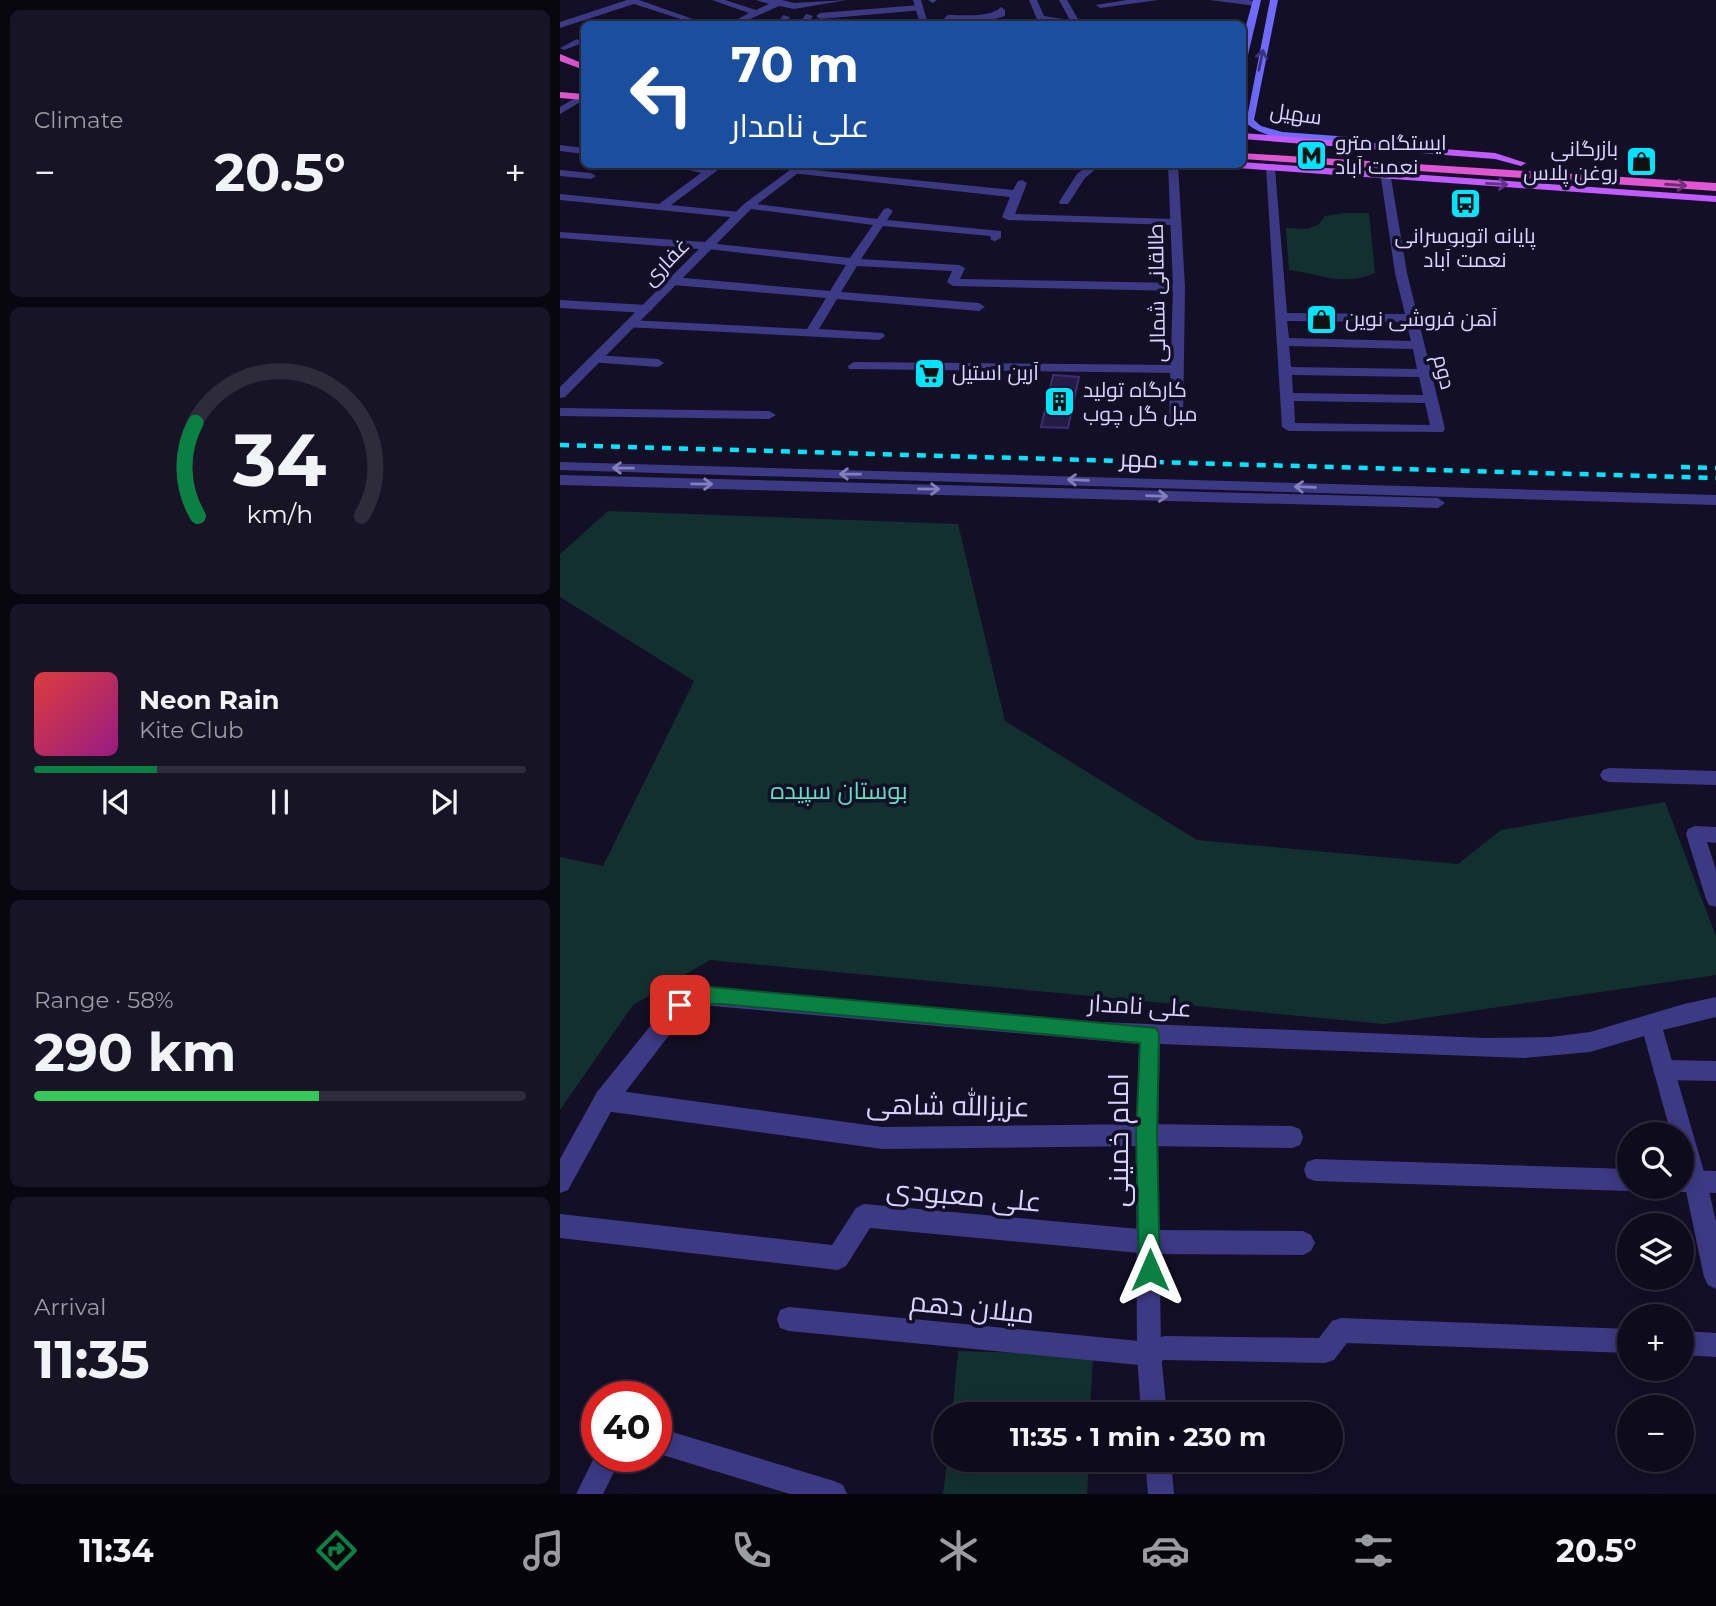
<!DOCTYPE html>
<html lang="en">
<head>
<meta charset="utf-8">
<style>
  body { margin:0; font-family:Montserrat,Cairo,sans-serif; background:#171425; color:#f1f3f6; height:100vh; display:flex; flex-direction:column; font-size:26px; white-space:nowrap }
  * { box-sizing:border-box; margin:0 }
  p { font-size:23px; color:#9b9ba3 }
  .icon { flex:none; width:38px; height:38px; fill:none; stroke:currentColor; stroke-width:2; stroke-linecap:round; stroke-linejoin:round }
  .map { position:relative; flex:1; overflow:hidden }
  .details { display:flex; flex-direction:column; gap:10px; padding:10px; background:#08060f; width:560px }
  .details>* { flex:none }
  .top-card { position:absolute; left:21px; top:21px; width:665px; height:147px; border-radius:10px; box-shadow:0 4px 18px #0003,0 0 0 2px #2e2b3b; background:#1a4fa0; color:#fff; overflow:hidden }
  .fabs { position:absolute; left:1057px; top:1122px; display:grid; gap:14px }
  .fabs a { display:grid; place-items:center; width:77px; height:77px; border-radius:50%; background:#0e0b1c; box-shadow:0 4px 18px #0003,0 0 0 2px #2e2b3b; font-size:35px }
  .speed { position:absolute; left:21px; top:1381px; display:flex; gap:14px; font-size:35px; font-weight:700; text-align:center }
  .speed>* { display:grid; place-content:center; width:91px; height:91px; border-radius:50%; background:#0e0b1c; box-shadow:0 4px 18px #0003,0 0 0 2px #2e2b3b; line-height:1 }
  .speed .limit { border:10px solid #d22; background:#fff; color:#111 }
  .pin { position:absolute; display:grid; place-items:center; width:60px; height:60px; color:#fff; margin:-30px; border-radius:14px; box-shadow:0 4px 10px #0006 }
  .me { position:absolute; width:77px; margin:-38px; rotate:0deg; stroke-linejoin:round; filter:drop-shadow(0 0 5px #0008) }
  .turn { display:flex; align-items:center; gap:24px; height:147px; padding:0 35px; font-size:32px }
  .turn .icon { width:91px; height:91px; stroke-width:2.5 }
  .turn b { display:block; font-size:49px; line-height:60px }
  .big { font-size:52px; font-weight:700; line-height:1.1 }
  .details .tile { flex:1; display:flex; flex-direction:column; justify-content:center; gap:10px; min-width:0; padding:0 24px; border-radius:10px; background:#171425 }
  .details .dial { align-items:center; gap:0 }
  .dial svg { height:182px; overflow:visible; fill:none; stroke:#2e2b3b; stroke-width:7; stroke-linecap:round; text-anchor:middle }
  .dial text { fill:#f1f3f6; stroke:none }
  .song { display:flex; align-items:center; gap:21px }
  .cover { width:84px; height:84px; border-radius:10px; background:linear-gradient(135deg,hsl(0 70% 55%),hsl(310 70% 35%)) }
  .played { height:7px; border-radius:4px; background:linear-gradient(90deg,#0b8043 25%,#2e2b3b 25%) }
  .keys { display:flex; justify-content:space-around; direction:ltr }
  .heat { display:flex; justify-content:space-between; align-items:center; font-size:38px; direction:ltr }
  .charge { height:10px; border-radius:5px; background:linear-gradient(90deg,#34c759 58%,#2e2b3b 0) }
  .trip { position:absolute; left:373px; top:1402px; width:410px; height:70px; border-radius:35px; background:#0e0b1c; box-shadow:0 4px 18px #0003,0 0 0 2px #2e2b3b; font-weight:700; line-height:70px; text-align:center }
  .dock { display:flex; height:112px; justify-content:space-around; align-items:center; background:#06040b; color:#9b9ba3 }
  .dock .icon { width:49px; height:49px }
  .dock .current { color:#0b8043 }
  .dock b { font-size:32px; color:#f1f3f6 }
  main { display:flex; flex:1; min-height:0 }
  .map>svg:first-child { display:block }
  .green { fill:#12302f }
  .building { fill:#241b47; stroke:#3b2d73; stroke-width:2 }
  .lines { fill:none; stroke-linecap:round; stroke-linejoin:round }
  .minor { fill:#3d3a85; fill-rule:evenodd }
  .tertiary { fill:#3d3a85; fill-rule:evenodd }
  .secondary { fill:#6f6bff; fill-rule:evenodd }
  .primary { fill:#c25bff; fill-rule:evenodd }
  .trunk { fill:#e055d1; fill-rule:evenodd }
  .rail { stroke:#00e5ff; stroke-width:4.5; stroke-dasharray:9 8; stroke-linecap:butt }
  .oneway { stroke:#38347d }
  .oneway2 { stroke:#623188 }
  .oneway3 { stroke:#6f2e73 }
  .oneway4 { stroke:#837fbc }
  .route { fill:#0b8043; stroke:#07532c; stroke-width:2 }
  .labels { text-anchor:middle; stroke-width:7; stroke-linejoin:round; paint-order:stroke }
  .far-street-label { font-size:21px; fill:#d9d4ff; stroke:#130f26 }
  .far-poi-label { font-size:21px; fill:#d9d4ff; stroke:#130f26; text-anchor:start }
  .street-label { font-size:24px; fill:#d9d4ff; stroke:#130f26 }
  .park-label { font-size:24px; fill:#5fe0c0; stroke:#130f26 }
  .near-street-label { font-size:28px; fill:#d9d4ff; stroke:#130f26 }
</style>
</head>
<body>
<main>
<section class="details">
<div class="tile"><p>Climate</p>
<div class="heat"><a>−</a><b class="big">20.5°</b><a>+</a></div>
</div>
<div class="tile dial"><svg viewBox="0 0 100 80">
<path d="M14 69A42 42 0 1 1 86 69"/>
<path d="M14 69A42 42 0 0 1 13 28" stroke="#0b8043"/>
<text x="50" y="56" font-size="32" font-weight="700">34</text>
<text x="50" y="72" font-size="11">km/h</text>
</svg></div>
<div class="tile">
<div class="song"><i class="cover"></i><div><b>Neon Rain</b><p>Kite Club</p></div></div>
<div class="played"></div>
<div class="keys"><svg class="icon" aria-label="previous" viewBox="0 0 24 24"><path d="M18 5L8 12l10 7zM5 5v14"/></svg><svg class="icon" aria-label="pause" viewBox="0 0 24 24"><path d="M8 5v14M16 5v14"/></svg><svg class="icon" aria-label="next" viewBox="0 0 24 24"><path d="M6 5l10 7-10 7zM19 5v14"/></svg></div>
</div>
<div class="tile"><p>Range · 58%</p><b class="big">290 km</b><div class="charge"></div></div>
<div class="tile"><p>Arrival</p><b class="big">11:35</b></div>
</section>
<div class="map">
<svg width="1156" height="1494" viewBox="0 0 1156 1494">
  <rect width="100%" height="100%" fill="#130f26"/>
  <path class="green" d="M784,213h25l6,60c-33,14 -53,1 -86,-3l-3,-42 21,1 11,-4 7,-9z
    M48,511l350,13 47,197 192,119 261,24 43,-34 164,-28 51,134v39l-332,49 -674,-64 -77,45 -73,105v-253l43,9 91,-185 -134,-84v-43z
    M398,1351l135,4 -3,59h-138z
    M387,1460h142l-2,34h-144z"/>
  <path class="building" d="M493,375l26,2 -11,51 -27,-1z"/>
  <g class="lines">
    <path class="minor" d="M67,0h12l68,24h-11l-62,-20 -74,24v-6z
      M152,0h13l31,10 13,-6 -13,-4h26l12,3 53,-3 -53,9 -15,-3 -40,18h-10l20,-11z
      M368,0h9l-4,3z
      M469,0h8l7,16 19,3 2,4 -7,1 -11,-3v3h-8z
      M499,0h8l11,19 9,1v4h-15z
      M567,0h31l-58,8 -4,-3z
      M650,0h39l11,3 -4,3z
      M360,5l3,5 -103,9 -4,-3 4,-3z
      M441,7l4,3v6l-14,4 -43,1 -4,-3 4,-3c18,0 42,3 53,-8z
      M246,14l7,2 -6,8h-8z
      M223,15l7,2 -5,7h-8z
      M17,39l4,3 -1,2 -16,6 -4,-2z
      M0,145l24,3v6l-24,-3z
      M104,164h24l20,4 6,-4h12l-55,41 68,7 6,3 -6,3 -179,-18v-6l99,10 42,-31z
      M530,164h12l-17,14 -17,26h-8l-1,-2 18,-28z
      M706,167l9,2 12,144 118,1 -10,-41 -14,-95 5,-3 5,3 16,95 38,156 -2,3 -154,-1 -7,-4zM727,321l119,1 5,19 -122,-3zM729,346l124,3 4,20 -126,-2zM732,375l127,2 4,18 -130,-2zM734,401l131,2 5,22 -135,-2z
      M235,168l218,22 5,-9 4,-1 5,3 -12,31 159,5 6,3 -6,3 -166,-5 -6,-3 8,-20 -219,-24v-4z
      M0,170l31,3 5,3 -5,3 -31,-3z
      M188,203l129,16 7,-10 4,-1 5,3 -6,9 114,11v7l-6,3 -4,-1 -1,-4 -107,-10 -22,33 98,6 6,3 -5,11 219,4 6,4 -6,4 -226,-5 -6,-4 5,-11 -95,-5 -16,26 138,11 6,4 -6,4 -142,-12 -18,30 64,4 2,3 -6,4 -254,-13 -2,-3 6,-4 178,9 19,-31 -153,-13 -6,-4 6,-4 157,14 16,-26 -138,-16 -6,-3 6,-3 142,15 23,-33 -129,-17 -1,-2z
      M0,300l87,5 6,4 -6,4 -87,-5z
      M34,355l64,4 6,4 -6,4 -69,-5 -1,-3z
      M294,362l324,3 6,4 -6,4 -329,-4 -1,-3z
      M0,408l209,3 7,4 -7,4 -209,-3z
      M1049,768l107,3v14l-107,-3 -6,-2 -3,-5 3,-5z
      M1135,826l21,1v16l-9,-1 9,28v37l-7,-2 -3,-6 -20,-65 2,-5z
      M1104,1060l52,1v20l-52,-1 -8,-3 -3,-7 3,-7z
      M45,1089l277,38 265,-3 145,2 8,3 3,8 -3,8 -8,3 -145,-2 -265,3 -277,-38 -8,-3 -3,-8 3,-8z
      M755,1159l314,10v17h9l-9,5 -314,-10 -8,-3 -3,-8 3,-8z
      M1122,1170l34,1v22l-34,-1 -8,-3 -1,-3h9z
      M304,1204l286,26 153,1 8,4 4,8 -4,8 -8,4 -153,-1 -280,-26 -24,38 -8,4 -278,-32v-24l272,31 24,-37z
      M229,1307l360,35 15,-6 155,2 13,-17 9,-3 288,11v24l-282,-10 -13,17 -9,3 -161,-3 -15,6 -360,-35 -9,-3 -3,-9 3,-9z
      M1122,1331l34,2v24l-34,-2z
      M96,1427l178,54 9,4 4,9h-57l-134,-41z
      M37,1452v4h25l-19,38h-27z"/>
    <path class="tertiary" d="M353,0h8l7,24h-8z
      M20,95h4v5l-24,14v-7z
      M238,164h12l-58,44 -187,189 -5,1v-11l139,-138 -139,-11v-6l145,10 39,-38z
      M608,164h10l7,123 -2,133 -7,4 -7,-4 4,-133z
      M0,462l1156,33v10l-1156,-35z
      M0,475l878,23 7,5 -7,5 -878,-23z
      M140,986l401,36 384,16 66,-1 39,-5 94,-28 32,-7v20l-53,13 44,152 9,40v67l-8,-4 -4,-8 -22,-105v-38h-11l-27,-98 -54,16 -66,6 -364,-14 -2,91 3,219 6,60h-26l-4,-60 -1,-219 3,-91 -438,-39 -14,7 -74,96 -45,82 -8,3v-34l37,-67 76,-94z
      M585,1460h26l3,34h-26z"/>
    <path class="secondary" d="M693,0h8l-14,59 -5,3v-22z
      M710,0h8l-24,120 7,6 21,6 69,5 31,8v4c-11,1 -22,-5 -33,-6 -34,-4 -75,3 -103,-20z"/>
    <path class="primary" d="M682,133l253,20 31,10 -5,3 -26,-7 -253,-20z
      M682,162l474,34v6l-493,-35 -5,-3h24z"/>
    <path class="trunk" d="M0,54l24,10v6l-24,-9z
      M0,92l24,2v6l-24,-2z
      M682,153l474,30v8l-474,-32z"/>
    <path class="rail" d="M0,445l1156,33
      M1121,467l35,1"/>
  </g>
  <defs><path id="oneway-shaft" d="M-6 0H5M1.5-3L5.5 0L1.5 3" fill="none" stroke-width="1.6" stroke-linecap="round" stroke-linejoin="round" transform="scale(1.75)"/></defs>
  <use class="oneway" href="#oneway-shaft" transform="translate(701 60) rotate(-78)"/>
  <use class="oneway2" href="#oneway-shaft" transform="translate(937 184) rotate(3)"/>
  <use class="oneway3" href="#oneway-shaft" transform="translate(1116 185) rotate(4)"/>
  <g class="oneway4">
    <use href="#oneway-shaft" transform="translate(63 468) rotate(-179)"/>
    <use href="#oneway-shaft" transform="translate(290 474) rotate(-179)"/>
    <use href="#oneway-shaft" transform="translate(518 480) rotate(-178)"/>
    <use href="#oneway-shaft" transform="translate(142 484) rotate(1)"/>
    <use href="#oneway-shaft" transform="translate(745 487) rotate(-178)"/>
    <use href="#oneway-shaft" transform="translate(369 489) rotate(1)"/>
    <use href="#oneway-shaft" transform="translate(597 496) rotate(2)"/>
  </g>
  <path class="route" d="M140,986l456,42 3,6 -2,101 3,135 -3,8 -7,3 -8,-3 -3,-8 -3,-135 4,-92 -418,-39h-20l-22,10 -6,-3 -3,-6 3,-6z"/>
  <defs>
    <symbol id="metro-square" viewBox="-11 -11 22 22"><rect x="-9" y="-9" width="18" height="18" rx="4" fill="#00e5ff" stroke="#130f26"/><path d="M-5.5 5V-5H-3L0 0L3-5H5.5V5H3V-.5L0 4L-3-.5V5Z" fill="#111"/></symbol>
    <symbol id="shop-square" viewBox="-11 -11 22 22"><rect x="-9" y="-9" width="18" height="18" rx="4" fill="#00e5ff" stroke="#130f26"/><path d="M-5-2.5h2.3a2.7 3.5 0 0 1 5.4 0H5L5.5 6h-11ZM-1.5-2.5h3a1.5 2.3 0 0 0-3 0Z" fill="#111"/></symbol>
    <symbol id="bus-square" viewBox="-11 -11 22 22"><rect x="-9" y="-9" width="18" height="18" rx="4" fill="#00e5ff" stroke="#130f26"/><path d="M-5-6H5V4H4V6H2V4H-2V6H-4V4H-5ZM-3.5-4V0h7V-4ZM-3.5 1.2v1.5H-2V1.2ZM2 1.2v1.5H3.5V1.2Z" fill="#111"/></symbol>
    <symbol id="supermarket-square" viewBox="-11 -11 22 22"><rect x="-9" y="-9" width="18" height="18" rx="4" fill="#00e5ff" stroke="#130f26"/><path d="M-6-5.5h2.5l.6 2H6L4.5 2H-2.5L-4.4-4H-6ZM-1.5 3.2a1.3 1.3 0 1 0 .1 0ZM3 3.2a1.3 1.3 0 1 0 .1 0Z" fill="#111"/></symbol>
    <symbol id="building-square" viewBox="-11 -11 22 22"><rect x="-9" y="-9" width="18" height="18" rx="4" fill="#00e5ff" stroke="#130f26"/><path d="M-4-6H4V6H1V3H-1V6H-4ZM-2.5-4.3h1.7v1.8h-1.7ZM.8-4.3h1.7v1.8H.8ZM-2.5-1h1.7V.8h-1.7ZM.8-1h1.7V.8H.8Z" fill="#111"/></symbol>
  </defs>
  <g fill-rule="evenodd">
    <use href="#metro-square" x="734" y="138" width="35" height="35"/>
    <use href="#shop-square" x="1064" y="144" width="35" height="35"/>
    <use href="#bus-square" x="888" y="186" width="35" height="35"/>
    <use href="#shop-square" x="744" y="302" width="35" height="35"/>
    <use href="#supermarket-square" x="352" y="356" width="35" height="35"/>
    <use href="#building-square" x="482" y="384" width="35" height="35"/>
  </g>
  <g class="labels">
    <g class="far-street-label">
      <text transform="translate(736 114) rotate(8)" y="7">سهیل</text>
      <text transform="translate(106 262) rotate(-45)" y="7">غفاری</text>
      <text transform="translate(597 293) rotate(-91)" y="7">طالقانی شمالی</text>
      <text transform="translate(884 372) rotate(76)" y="7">دوم</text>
    </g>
    <g class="far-poi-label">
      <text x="775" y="150">ایستگاه مترو<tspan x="775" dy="24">نعمت آباد</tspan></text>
      <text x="1058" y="156" text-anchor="end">بازرگانی<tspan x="1058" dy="24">روغن پلاس</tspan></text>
      <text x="905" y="243" text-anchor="middle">پایانه اتوبوسرانی<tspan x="905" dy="24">نعمت آباد</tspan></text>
      <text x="785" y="326">آهن فروشی نوین</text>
      <text x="392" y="380">آرین استیل</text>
      <text x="523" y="397">کارگاه تولید<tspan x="523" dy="24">مبل گل چوب</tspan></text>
    </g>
    <g class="street-label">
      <text transform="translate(579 459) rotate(2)" y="8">مهر</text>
      <text transform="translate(580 1006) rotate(3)" y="8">علی نامدار</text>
    </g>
    <g class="park-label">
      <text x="279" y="799">بوستان سپیده</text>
    </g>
    <g class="near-street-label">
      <text transform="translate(388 1105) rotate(1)" y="10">عزیزالله شاهی</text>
      <text transform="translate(558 1140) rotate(-90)" y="10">امام خمینی</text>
      <text transform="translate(404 1195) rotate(5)" y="10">علی معبودی</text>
      <text transform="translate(412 1307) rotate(6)" y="10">میلان دهم</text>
    </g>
  </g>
</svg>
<div class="fabs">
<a><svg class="icon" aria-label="search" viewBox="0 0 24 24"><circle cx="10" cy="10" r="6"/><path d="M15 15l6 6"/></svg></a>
<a><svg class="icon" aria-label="layers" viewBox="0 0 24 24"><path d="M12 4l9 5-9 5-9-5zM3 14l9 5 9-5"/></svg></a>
<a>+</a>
<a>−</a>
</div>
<div class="speed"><div class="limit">40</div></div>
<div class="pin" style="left:120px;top:1005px;background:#d93025"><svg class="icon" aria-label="arrive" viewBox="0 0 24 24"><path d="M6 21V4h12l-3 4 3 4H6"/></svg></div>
<svg class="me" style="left:590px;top:1270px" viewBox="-20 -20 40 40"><path d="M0-17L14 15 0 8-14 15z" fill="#0b8043" stroke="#fff" stroke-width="4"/></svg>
<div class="trip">11:35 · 1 min · 230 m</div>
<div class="top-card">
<div class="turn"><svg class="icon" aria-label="left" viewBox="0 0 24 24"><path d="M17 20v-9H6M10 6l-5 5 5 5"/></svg><div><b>70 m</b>علی نامدار</div></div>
</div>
</div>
</main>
<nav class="dock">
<b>11:34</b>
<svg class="icon current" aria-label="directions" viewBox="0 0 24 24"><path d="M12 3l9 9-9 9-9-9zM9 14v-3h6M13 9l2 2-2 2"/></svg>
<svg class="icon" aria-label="music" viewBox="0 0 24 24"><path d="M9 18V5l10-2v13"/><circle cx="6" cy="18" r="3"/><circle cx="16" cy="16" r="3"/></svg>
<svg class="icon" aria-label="phone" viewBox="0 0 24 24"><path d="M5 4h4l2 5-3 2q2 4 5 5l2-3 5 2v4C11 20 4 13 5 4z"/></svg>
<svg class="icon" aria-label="climate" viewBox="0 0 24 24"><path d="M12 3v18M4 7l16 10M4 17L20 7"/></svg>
<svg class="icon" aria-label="car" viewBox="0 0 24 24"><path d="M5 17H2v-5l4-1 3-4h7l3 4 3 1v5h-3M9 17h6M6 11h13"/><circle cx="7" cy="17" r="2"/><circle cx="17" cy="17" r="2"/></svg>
<svg class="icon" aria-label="filters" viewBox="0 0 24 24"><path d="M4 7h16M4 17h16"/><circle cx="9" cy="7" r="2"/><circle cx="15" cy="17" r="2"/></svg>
<b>20.5°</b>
</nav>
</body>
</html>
